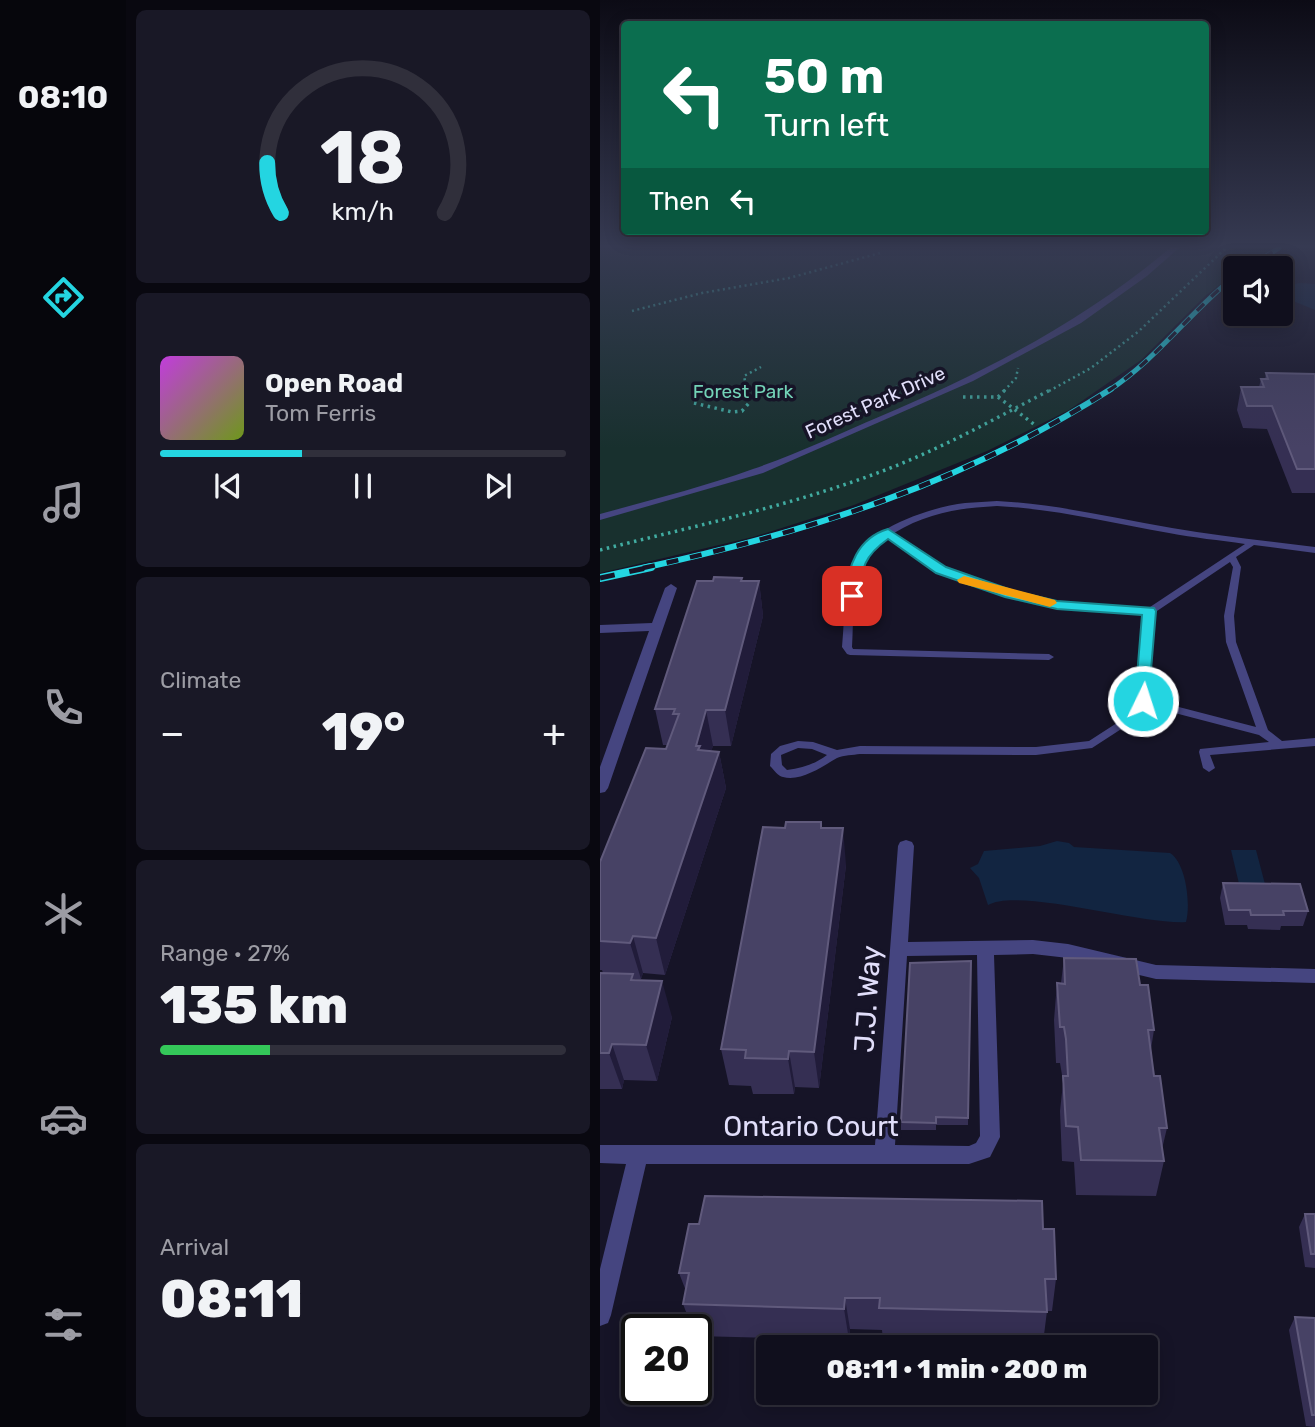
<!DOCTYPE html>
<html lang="en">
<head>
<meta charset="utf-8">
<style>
  body { margin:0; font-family:Rubik,sans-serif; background:#191826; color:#f1f3f6; height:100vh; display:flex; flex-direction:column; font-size:26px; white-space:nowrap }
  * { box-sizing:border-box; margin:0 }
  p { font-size:23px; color:#9c9ca4 }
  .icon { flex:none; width:38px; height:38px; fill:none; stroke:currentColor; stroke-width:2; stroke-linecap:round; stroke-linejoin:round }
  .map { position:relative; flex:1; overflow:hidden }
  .drawer { display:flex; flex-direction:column; gap:10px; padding:10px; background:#090810; width:474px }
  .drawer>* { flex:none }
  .top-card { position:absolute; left:21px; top:21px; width:588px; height:214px; border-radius:7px; box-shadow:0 4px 18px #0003,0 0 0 2px #302f3b; background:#0b6e4f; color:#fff; overflow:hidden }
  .buttons { position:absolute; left:623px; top:256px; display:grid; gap:14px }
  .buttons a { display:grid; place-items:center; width:70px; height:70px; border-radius:7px; background:#100f1d; box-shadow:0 4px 18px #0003,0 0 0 2px #302f3b; font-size:35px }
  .speed { position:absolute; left:21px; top:1314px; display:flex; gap:14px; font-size:35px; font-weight:700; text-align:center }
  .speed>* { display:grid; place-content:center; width:91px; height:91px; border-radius:50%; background:#100f1d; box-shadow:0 4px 18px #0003,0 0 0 2px #302f3b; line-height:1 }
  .speed .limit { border:4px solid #111; border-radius:10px; background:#fff; color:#111 }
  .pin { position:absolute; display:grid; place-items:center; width:60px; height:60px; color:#fff; margin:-30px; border-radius:14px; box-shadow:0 4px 10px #0006 }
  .me { position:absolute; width:77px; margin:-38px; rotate:4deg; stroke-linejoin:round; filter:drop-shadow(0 0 5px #0008) }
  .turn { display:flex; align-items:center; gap:24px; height:147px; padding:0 28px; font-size:32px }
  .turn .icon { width:91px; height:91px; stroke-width:2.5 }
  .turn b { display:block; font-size:49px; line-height:60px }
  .then { display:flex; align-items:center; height:66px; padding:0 28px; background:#0003; gap:14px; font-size:26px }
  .big { font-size:52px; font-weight:800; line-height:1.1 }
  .drawer .tile { flex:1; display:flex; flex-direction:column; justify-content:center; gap:10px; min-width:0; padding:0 24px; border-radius:10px; background:#191826 }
  .drawer .dial { align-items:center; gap:0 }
  .dial svg { height:182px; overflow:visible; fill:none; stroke:#302f3b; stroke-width:7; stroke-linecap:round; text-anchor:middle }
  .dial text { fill:#f1f3f6; stroke:none }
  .song { display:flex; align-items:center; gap:21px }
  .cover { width:84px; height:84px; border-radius:10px; background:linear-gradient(135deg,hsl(290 70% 55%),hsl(80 70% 35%)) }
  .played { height:7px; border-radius:4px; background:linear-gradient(90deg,#24d5e1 35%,#302f3b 35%) }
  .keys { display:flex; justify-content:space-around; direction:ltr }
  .heat { display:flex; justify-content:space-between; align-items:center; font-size:38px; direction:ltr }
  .charge { height:10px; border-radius:5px; background:linear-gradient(90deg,#34c759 27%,#302f3b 0) }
  .trip { position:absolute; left:156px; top:1335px; width:402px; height:70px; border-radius:7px; background:#100f1d; box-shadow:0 4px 18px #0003,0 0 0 2px #302f3b; font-weight:800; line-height:70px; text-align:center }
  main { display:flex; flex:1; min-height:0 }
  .tabs { display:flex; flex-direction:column; width:126px; justify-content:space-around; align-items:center; background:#06060c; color:#9c9ca4 }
  .tabs .icon { width:49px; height:49px }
  .tabs .current { color:#24d5e1 }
  .tabs b { font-size:32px; color:#f1f3f6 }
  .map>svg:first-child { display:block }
  .green { fill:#18302e }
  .water { fill:#122541 }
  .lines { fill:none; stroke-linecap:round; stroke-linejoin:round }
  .path-far1 { stroke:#41aca1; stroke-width:2.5; stroke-dasharray:2 3.5; stroke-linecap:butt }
  .path { stroke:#41aca1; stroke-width:3.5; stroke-dasharray:2.5 4.5; stroke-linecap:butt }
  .service { fill:#454580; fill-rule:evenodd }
  .minor { fill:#454580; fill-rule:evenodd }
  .rail-far2-casing { stroke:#24d5e1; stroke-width:5 }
  .rail-far1-casing { stroke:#24d5e1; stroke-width:6 }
  .rail-casing { stroke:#24d5e1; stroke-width:8 }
  .rail-far2 { stroke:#161427; stroke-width:3.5; stroke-dasharray:10; stroke-linecap:butt }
  .rail-far1 { stroke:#161427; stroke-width:4.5; stroke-dasharray:12; stroke-linecap:butt }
  .rail { stroke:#161427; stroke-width:5; stroke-dasharray:15; stroke-linecap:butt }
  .wall { fill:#352f53 }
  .shaded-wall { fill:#211c3a }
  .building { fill:#474265; stroke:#605a7c; stroke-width:2 }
  .route { fill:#24d5e1; stroke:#178a92; stroke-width:2 }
  .slow { fill:#f59e0b }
  .labels { text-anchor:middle; stroke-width:7; stroke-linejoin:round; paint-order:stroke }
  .far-park-label { font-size:19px; fill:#73d2b7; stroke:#161427 }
  .far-street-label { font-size:19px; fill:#e1defa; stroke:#161427 }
  .near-street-label { font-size:28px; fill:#e1defa; stroke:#161427 }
</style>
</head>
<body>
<main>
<nav class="tabs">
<b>08:10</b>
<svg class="icon current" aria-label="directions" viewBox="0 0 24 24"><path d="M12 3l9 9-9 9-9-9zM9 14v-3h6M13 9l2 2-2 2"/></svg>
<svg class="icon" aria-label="music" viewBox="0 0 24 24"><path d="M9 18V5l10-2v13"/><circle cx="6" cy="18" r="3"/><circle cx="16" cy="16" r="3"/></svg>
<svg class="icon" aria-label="phone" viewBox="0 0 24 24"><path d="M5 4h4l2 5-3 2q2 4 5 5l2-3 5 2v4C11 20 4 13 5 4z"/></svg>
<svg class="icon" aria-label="climate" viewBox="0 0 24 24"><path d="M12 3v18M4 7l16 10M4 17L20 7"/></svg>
<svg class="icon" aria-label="car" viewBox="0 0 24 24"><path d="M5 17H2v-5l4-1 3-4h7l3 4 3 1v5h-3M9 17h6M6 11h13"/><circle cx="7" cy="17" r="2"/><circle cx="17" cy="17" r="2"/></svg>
<svg class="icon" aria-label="filters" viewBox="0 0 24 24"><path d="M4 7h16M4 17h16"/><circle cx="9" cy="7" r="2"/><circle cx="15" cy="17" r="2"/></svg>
</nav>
<section class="drawer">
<div class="tile dial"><svg viewBox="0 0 100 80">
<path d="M14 69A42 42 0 1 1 86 69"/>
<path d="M14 69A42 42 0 0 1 8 47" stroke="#24d5e1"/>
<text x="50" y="56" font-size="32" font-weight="700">18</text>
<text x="50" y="72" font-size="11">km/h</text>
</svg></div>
<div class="tile">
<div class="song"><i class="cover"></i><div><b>Open Road</b><p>Tom Ferris</p></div></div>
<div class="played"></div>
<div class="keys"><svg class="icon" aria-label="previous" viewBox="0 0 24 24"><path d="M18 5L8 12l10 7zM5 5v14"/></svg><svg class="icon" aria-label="pause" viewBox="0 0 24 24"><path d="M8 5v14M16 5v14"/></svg><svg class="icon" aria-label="next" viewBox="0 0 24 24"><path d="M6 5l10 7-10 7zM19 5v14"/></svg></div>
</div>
<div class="tile"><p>Climate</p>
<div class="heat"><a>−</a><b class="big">19°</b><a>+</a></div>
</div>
<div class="tile"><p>Range · 27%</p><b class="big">135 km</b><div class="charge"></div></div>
<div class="tile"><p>Arrival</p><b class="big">08:11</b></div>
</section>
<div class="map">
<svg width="715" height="1427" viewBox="0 0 715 1427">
  <rect width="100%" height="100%" fill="#161427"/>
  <path class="green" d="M0,248h673l-31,20h-7v5l-30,23 -64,64 -72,50 -82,41 -133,54 -101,32 -153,36z"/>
  <path class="water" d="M699,283l16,1v26l-29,-12 6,-13z
    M457,841l12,2 5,4 96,6c16,10 21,51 16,69 -43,3 -168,-35 -198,-17l-9,-27 -9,-10 8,-4 6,-13 56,-5z
    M631,850h25l10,38h-26z"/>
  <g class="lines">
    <path class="path-far1" d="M32,311l70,-18 87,-15 91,-25
      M147,391l-3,-15 17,-9
      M291,391l8,-6 30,-2
      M404,391l12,-13 2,-10
      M449,391l42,-23 48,-37 87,-83"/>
    <path class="path" d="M363,397h35l8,-8
      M398,397l37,28
      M94,403l38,9 10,-1 7,-8 -3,-14
      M265,409l29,-20
      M0,550c99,-25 199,-46 293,-83 55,-22 107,-51 159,-78"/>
    <path class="service" d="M397,501c60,3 116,17 175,27 47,8 95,13 143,19v6l-61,-8 -18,12 5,10 -7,49 2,26 32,88 14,11 33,-3v8l-105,9 5,13 -6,4 -6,-4 -4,-16 1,-3 69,-7 -10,-7 -111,-29 -2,7 -54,35 -56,7 -176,-1c-7,1 -16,1 -23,4 -14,8 -36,24 -54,19 -5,-1 -9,-7 -13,-11l1,-12 9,-8 18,-5 15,1 24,8 23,-4 176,1 53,-6 48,-31 7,-95 -87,-7 -94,-25 -25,-11 -51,-35c-6,3 -13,7 -18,13 -18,21 -15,70 -17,97l1,2 196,5 5,3 -5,3 -199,-5 -3,-1 -5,-7c3,-28 1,-59 12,-86 14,-33 77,-54 111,-58 11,-1 22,-1 32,-2zM397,506c59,3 115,17 172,27 25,5 50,7 76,11l-98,65 -90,-7 -88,-23 -25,-11 -50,-35c33,-20 65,-25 103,-27zM630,562l3,5 -9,49 2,26 30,85 -108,-28 6,-86zM198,748l14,1 15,6c-12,9 -24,13 -40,15l-5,-5 -1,-10z"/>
    <path class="minor" d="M570,248h9l-32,28 -66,47 -108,58 -210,92 -163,47v-6c51,-14 103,-27 153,-45 44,-15 86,-35 128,-53 104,-44 203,-95 289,-168z
      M71,584l6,4 -69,200 -3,4 -5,1v-26l49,-136 -49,2v-8l52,-2 13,-35z
      M306,840l6,2 2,4 -6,96 125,-2 35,4 88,21 159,4v14l-159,-4 -88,-21 -35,-4 -39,1 6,182 -10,20 -21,7h-323l-35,151 -3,8 -8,3v-57l26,-105 -26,-1v-18h275l23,-299 2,-4zM377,955l3,181 -4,7 -7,3 -74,-1 12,-189z"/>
    <defs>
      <path id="rail-far2" d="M647,268l32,-20
        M508,391c48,-31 83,-80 127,-115"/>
      <path id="rail-far1" d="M43,568c170,-37 320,-85 468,-179"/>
      <path id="rail" d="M0,578l51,-11"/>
    </defs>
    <use href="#rail-far2" class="rail-far2-casing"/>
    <use href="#rail-far1" class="rail-far1-casing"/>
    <use href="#rail" class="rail-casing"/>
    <use href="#rail-far2" class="rail-far2"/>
    <use href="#rail-far1" class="rail-far1"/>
    <use href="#rail" class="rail"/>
  </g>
  <path class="wall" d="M666,373l49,1v119h-23l-25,-64 -24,-1 -6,-18 4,-23h18l2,-8h4z
    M142,578v3h17l4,35 -32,130h-18l-2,5 8,1 7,36 -61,187 -22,-2 -2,6h-7l38,38 -15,64 -33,-1 -2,9h-22v-116h3l-1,-3h-2v-108l66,-113 1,-4h-4l-8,-36 58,-128z
    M222,828l24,37 -27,223 -24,-1 -1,7h-41l-2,-8 -22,-1 -8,-36z
    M623,883l85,28 -5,15h-22l-1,4 -32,-1 -1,-4h-22l-5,-27z
    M464,958l76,27 14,45 -3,19 3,27 13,52 -5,21 2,12 -8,35 -80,-1 -2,-33 -12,-1 -2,-50 3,-28 -1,-8 -2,-12h-4l-2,-43 3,-37h4z
    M371,961l-3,164h-32v5h-35v-8z
    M705,1214h10v54l-10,-1 -6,-40z
    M443,1229l13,50 -4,32h-5l-4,32 -160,-3 -1,-10 -32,-1 -1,11 -153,-4v-6h-3l-10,-26 3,-13 -7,-18z
    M695,1317l20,1v109l-9,-1 -17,-96z"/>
  <path class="shaded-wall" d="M159,581l4,35 -32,130 -6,-36z
    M106,710l7,36 -8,27 -9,-27z
    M119,752l7,36 -61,187 -9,-37z
    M243,828l3,37 -27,223 -5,-36z
    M33,936l10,37 -2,6 -11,-36z
    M62,981l10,36 -15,64 -11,-36z
    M12,1044l12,36 -2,9 -13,-36z
    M189,1051l6,36 -1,7 -6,-35z
    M245,1298l5,31 -1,11 -5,-31z"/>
  <path class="building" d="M666,373l49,1v95h-18l-25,-63h-25l-6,-19h23l-3,-8h7z
    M114,577l28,1 -1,3h18l-34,129h-19l-10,36h4l-2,4 21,2 -63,186 -23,-2 -3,7 -30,-2v-79l46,-114 20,1 13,-35h-6l2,-5h-20l42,-128h16z
    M186,822h35v6h22l-29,224 -25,-1 -1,8 -43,-1 1,-8 -25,-1 42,-222 22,1z
    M623,883l77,1 8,27h-25l1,4h-33l-1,-5h-21z
    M464,958l72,1 4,26h8l6,45h-6l6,46h6l7,52h-8l5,33 -83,-1 -3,-33 -12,-1 -3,-50h5l-2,-37 -2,-12h-4l-3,-44 8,1z
    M371,961l-3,157 -32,-1v6l-35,-1 9,-159z
    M0,973l33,1 -2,6 31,1 -16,64 -34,-1 -3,9h-9z
    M105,1196l337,5 1,28h11l2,50h-11l2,33 -168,-4 1,-10h-35l-1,11 -161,-5 6,-31h-10l10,-49h10z
    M705,1214h10v40h-4z
    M695,1317l20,1v97h-3z"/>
  <linearGradient id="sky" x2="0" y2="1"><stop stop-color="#0c0b15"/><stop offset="0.55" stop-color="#363a52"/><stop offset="1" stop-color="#363a52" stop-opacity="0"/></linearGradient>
  <rect width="715" height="448" fill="url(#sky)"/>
  <path class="route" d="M288,529l58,38 68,24 43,10 97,7 2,3 -8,94 -5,1 -8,-5 7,-86 -85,-6 -52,-12 -69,-24 -48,-34c-24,17 -26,28 -29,57l-2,3h-10l-2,-3c3,-29 12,-58 43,-67z"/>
  <path class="slow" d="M364,576l91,24 2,3 -7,4 -91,-24 -2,-3z"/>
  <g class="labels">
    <g class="far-park-label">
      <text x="143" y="398">Forest Park</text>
    </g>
    <g class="far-street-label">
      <text transform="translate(275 402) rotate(-24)" y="7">Forest Park Drive</text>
    </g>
    <g class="near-street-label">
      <text transform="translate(267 999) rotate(-86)" y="10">J.J. Way</text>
      <text x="211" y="1136">Ontario Court</text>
    </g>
  </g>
</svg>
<div class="buttons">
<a><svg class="icon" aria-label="sound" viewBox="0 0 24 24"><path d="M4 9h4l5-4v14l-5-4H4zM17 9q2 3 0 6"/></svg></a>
</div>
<div class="speed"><div class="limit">20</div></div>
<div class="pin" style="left:252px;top:596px;background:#d93025"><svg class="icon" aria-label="arrive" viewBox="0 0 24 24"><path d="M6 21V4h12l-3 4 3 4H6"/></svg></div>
<svg class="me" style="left:543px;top:701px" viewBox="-20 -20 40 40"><circle r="17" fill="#24d5e1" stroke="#fff" stroke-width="3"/><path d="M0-11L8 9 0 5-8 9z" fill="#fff"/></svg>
<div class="trip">08:11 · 1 min · 200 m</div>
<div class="top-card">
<div class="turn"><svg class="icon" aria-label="left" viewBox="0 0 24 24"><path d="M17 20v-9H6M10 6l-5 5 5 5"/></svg><div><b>50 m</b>Turn left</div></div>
<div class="then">Then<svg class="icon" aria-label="left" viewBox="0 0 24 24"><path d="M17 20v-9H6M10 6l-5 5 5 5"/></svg></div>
</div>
</div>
</main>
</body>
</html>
